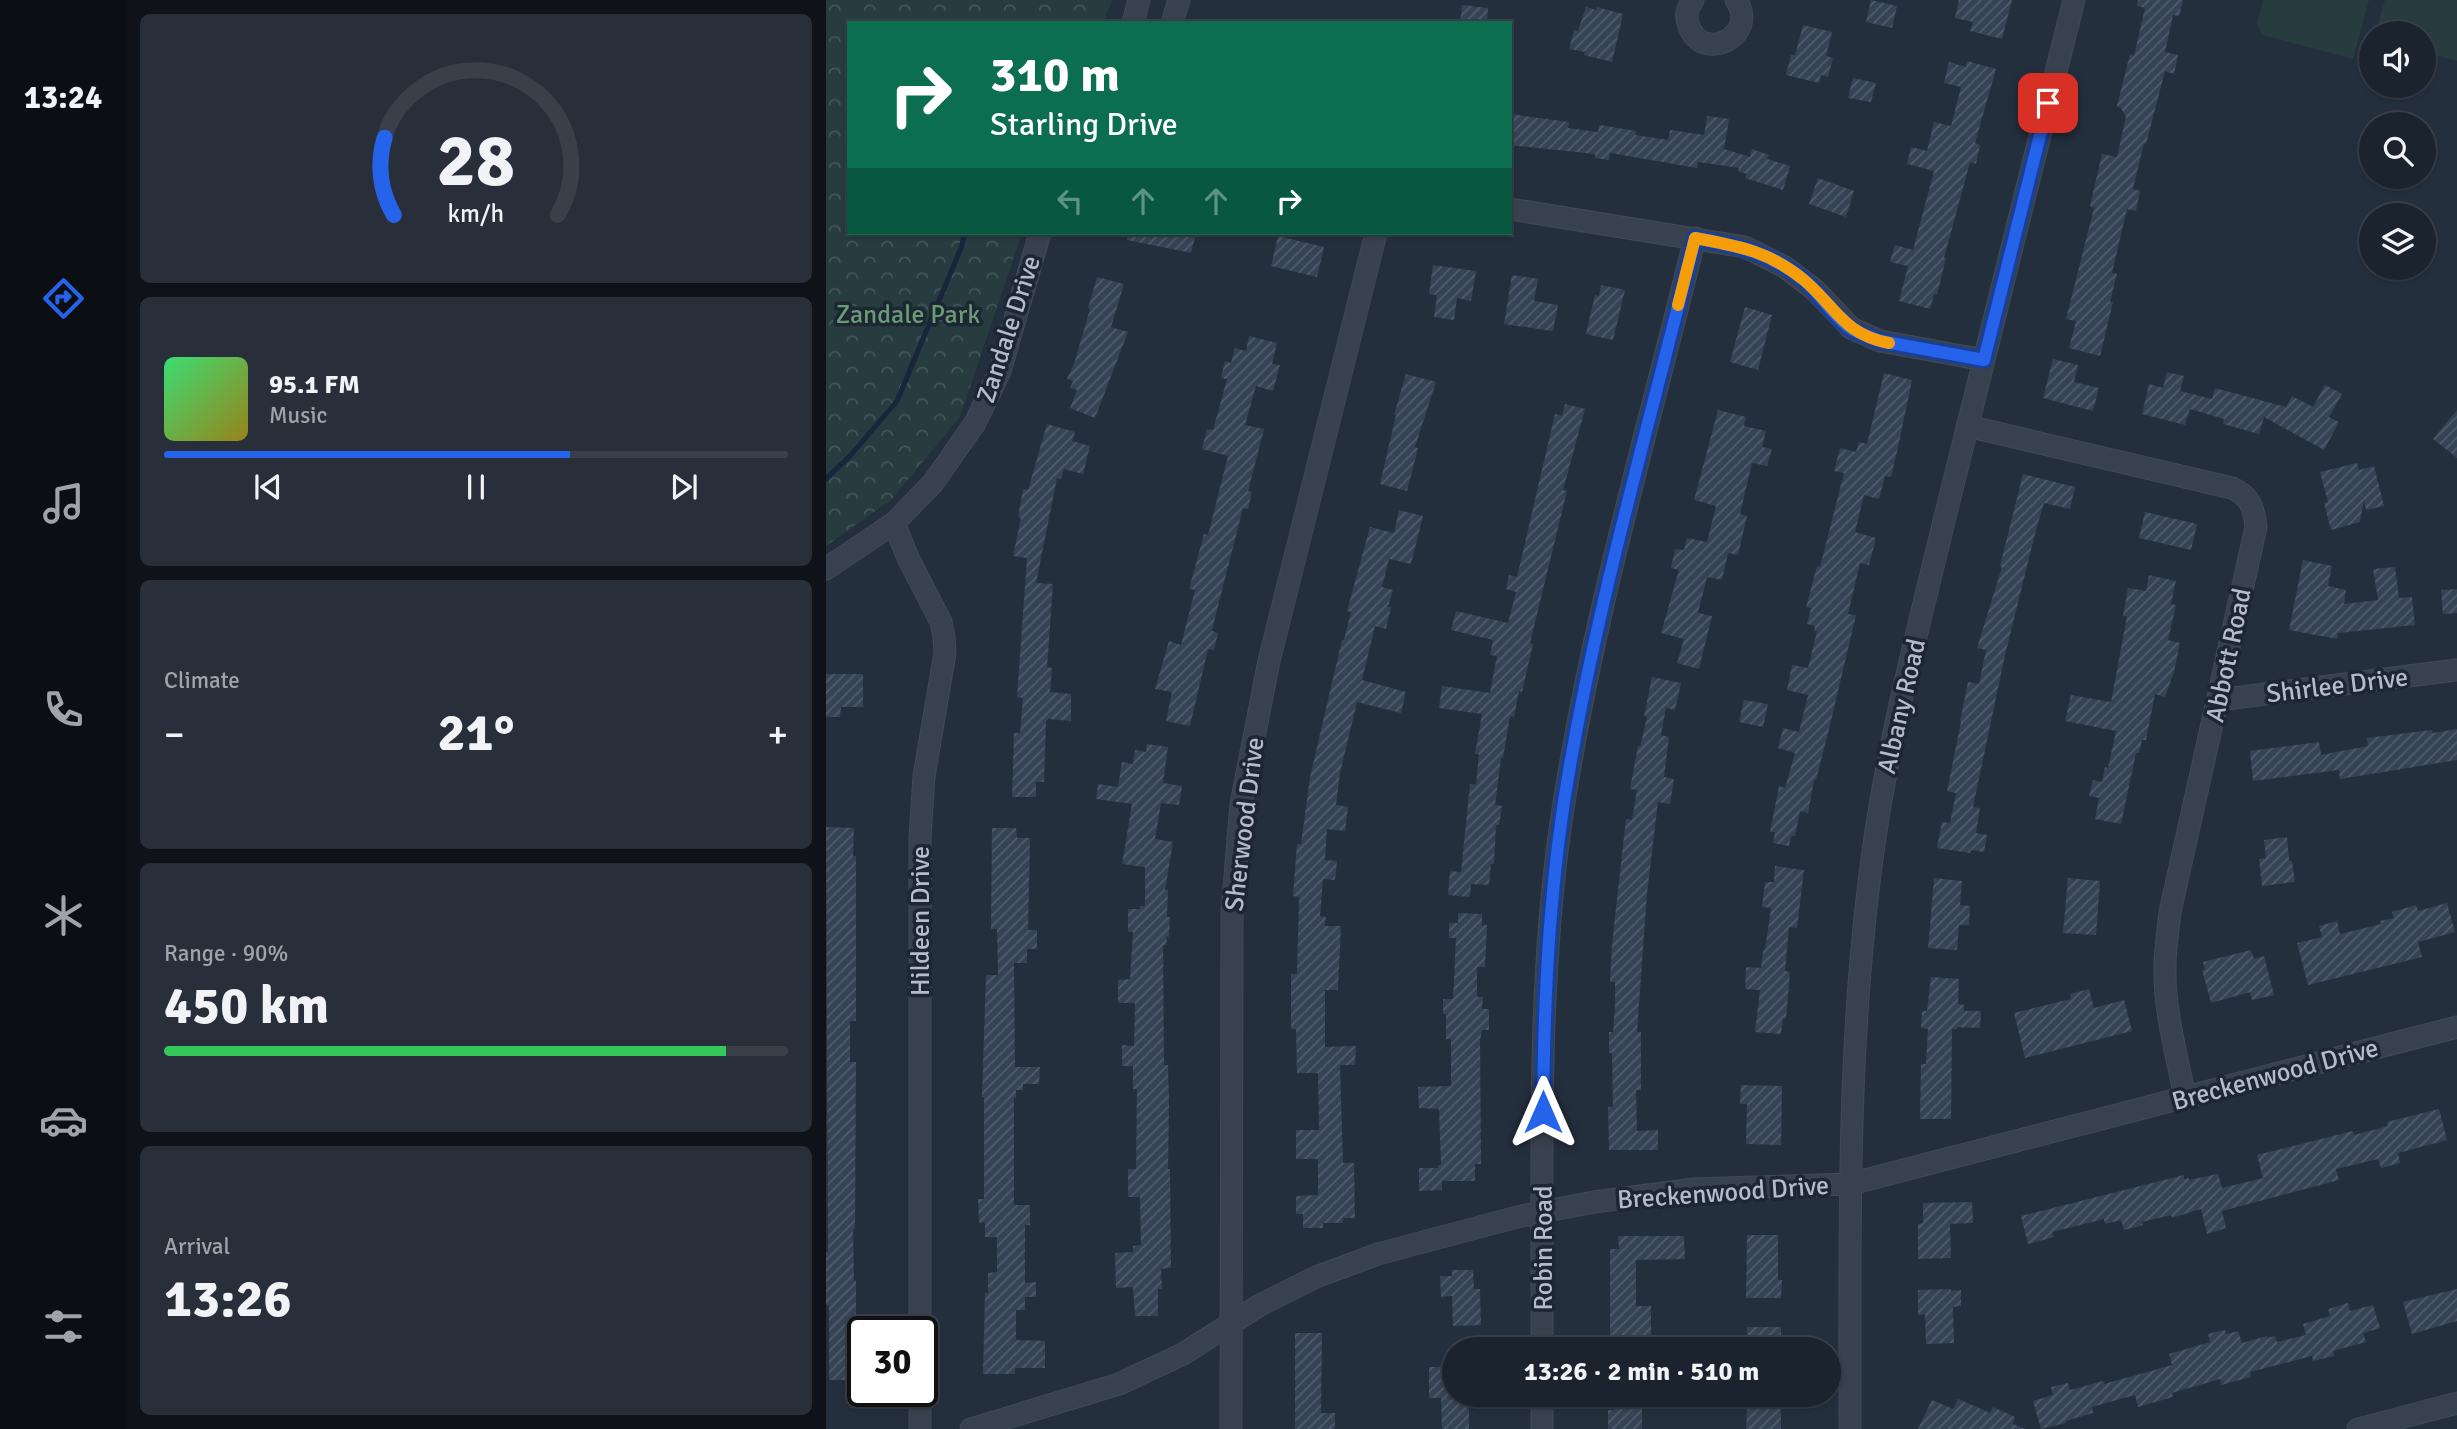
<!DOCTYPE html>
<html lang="en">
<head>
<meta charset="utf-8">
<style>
  body { margin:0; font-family:Signika,sans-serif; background:#282f3a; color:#f1f3f6; height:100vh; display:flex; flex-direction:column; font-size:26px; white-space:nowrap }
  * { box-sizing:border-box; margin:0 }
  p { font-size:23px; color:#a0a4aa }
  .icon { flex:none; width:38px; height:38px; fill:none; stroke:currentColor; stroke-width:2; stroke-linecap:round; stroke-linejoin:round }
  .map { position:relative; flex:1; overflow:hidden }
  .panel { display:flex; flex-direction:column; gap:14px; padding:14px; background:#0f1319; width:700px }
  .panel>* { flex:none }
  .banner { position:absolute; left:21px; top:21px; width:665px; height:214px; border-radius:0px; box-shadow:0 2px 5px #0004,0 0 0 2px #39404a; background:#0b6e4f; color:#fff; overflow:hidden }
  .fabs { position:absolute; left:1533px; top:21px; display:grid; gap:14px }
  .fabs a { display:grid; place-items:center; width:77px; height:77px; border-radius:50%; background:#1b232e; box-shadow:0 2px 5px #0004,0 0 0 2px #39404a; font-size:35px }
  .speed { position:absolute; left:21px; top:1316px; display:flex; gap:14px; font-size:35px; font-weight:700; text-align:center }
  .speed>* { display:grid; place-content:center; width:91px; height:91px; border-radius:50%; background:#1b232e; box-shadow:0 2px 5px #0004,0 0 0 2px #39404a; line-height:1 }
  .speed .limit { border:4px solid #111; border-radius:10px; background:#fff; color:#111 }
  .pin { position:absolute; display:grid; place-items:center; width:60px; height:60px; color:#fff; margin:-30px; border-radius:14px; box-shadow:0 4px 10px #0006 }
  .me { position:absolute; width:77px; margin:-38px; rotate:0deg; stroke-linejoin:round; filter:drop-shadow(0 0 5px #0008) }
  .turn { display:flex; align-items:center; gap:24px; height:147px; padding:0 28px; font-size:32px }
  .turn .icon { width:91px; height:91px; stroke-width:2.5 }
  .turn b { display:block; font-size:49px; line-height:60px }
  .lanes { display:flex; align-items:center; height:66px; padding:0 28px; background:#0003; justify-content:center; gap:35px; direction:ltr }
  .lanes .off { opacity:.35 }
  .big { font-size:52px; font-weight:800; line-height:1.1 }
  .panel .card { flex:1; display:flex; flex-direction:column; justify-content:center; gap:10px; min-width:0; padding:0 24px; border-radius:10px; background:#282f3a }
  .panel .dial { align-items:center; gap:0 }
  .dial svg { height:182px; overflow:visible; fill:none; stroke:#39404a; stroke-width:7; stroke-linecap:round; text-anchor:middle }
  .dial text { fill:#f1f3f6; stroke:none }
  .song { display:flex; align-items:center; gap:21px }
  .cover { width:84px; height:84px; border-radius:10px; background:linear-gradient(135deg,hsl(140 70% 55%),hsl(50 70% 35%)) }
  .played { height:7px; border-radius:4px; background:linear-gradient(90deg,#2563eb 65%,#39404a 65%) }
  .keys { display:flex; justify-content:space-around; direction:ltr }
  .heat { display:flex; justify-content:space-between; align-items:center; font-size:38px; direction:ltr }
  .charge { height:10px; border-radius:5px; background:linear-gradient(90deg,#34c759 90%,#39404a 0) }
  .trip { position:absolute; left:616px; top:1337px; width:399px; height:70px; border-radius:35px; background:#1b232e; box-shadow:0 2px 5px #0004,0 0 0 2px #39404a; font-weight:800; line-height:70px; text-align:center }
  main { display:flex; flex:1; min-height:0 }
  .tabs { display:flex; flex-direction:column; width:126px; justify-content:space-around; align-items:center; background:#0b0e12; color:#a0a4aa }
  .tabs .icon { width:49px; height:49px }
  .tabs .on { color:#2563eb }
  .tabs b { font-size:32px; color:#f1f3f6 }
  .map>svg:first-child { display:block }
  .park { fill:url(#park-crowns) }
  .pitch { fill:#263c3f }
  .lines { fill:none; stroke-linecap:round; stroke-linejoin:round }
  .stream { stroke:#17263c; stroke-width:5 }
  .building { fill:url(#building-hatch) }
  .minor-casing { stroke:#414a57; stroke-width:23 }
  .minor { stroke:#38414e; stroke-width:21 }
  .route-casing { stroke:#184099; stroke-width:18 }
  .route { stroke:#2563eb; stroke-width:12 }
  .slow { stroke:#f59e0b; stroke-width:12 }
  .labels { text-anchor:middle; stroke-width:7; stroke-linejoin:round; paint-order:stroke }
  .park-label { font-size:26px; fill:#6b9a76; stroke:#1d2633 }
  .street-label { font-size:26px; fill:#b4bcc9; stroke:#1d2633 }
</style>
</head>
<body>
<main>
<nav class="tabs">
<b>13:24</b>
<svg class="icon on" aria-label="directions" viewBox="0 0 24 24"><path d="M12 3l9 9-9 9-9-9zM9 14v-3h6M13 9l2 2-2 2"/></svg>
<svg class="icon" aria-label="music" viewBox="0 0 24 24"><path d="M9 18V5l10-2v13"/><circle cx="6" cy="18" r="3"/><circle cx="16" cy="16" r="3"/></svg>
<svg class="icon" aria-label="phone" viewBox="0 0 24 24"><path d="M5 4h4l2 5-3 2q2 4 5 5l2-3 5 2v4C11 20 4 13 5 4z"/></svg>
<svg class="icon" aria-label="climate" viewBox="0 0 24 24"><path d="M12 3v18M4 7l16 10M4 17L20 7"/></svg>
<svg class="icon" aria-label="car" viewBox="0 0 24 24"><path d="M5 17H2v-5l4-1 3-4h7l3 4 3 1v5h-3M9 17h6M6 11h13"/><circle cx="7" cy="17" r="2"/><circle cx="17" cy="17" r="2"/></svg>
<svg class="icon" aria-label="filters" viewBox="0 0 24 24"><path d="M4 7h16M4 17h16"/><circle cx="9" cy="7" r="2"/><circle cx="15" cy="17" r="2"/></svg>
</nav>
<section class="panel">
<div class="card dial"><svg viewBox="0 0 100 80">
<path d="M14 69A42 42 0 1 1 86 69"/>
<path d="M14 69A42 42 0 0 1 10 35" stroke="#2563eb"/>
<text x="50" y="56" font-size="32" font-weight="700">28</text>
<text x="50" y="72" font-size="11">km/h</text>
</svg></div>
<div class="card">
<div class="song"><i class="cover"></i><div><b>95.1 FM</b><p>Music</p></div></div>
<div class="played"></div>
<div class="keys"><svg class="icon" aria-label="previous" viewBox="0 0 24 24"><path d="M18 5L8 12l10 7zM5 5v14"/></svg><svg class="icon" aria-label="pause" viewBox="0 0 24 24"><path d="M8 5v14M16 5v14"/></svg><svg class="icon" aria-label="next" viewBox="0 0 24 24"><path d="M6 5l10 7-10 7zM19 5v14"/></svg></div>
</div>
<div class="card"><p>Climate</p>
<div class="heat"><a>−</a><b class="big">21°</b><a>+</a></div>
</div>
<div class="card"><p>Range · 90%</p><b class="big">450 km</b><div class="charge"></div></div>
<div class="card"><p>Arrival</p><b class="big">13:26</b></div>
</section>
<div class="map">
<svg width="1631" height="1429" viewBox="0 0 1631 1429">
  <defs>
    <pattern id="park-crowns" width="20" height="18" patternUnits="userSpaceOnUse" patternTransform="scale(1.75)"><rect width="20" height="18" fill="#263c3f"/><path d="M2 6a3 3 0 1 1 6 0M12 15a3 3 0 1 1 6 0" fill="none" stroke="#435659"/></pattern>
    <pattern id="building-hatch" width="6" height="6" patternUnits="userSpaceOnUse" patternTransform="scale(1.75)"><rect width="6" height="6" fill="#364354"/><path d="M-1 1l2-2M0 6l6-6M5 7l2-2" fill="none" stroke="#515c6b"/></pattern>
  </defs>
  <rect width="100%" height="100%" fill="#242f3e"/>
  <path class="park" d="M0,0h286l-9,23h-254v210h173l-62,184 -69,83 -65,46z"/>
  <path class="pitch" d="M1437,0h106l-16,59 -91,-24 -5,-12z
    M1559,0h72v61l-33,-9v-19h-49z"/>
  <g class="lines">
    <path class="stream" d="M0,479l24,-23 47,-55 64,-153 4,-15"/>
  </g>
  <path class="building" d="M1045,0l26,6 -5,22 -26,-6z
    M1133,0h53l-10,39 -32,-8 3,-9 -18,-4z
    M1312,0h45l-4,16 -6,-1 -8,37 13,3 -4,19 -9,-3 -19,73 -2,-1 -11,46 7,2 -4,20 -9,-2 -15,64 5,1 -7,28h3l-13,54 -31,-8 7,-27 -10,-2 28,-111 -4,-2 12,-52 15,3 9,-40 -5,-9 -4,-2 13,-52 4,2 11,-48 -8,-2z
    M636,5l26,3 -1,15h-27z
    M760,7l10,3 1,-3 26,7 -11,48 -28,-7 1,-3 -16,-3 5,-19 4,1z
    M977,25l29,7 -6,24 7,2 -5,19 -7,-2 -2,8 -33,-8 5,-20h4z
    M1141,61l29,8 -21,74 5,2 -4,19 -6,-2 -26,96h2l-9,37 -3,-1 -4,15 -31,-8 9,-35 -18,-4 5,-17 18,5 21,-79 -27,-7 4,-17 16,4 7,-29 17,4 10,-39 -17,-4 5,-21 17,5z
    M1027,78l23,5 -5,19 -23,-4z
    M684,114l59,8 -1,6 30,4 1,-7 37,6 -1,4 33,5 2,-10 34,5 3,-19 22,3 -5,30 26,8 2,-8 17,6 -2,4 23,7 -7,24 -38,-12 2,-4 -9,-3 1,-3 -41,-6 -1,6 -87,-15 -1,7 -14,-2v-4l-85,-9z
    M992,178l36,13 -8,26 -37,-13z
    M302,233h68l-5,20 -64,-13z
    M452,236l46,11 -7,30 -46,-11z
    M607,265l43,6 -5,30 -14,-3 -3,22 -20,-3 3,-22 -8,-1z
    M686,275l26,4 -4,22 24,4 -5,26 -49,-7z
    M271,277l27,7 -13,43 17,5 -33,86 -25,-10 7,-18 -7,-2 3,-7 -6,-2 7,-15 16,-55 -2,-1z
    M775,285l24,5 -12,50 -27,-6 9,-39 4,1z
    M919,307l27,8 -14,55 -28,-8z
    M423,336l28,7 -5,21 8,1 -7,26 -17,-5 -11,39 19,4 -16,62 4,1 -4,17 -5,-1 -27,106 -4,17 6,2 -4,17 -6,-1 -18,77 -24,-5 6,-29 -17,-3 14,-48 12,4 14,-55 -6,-1 15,-55 4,1 20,-79 -26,-7 5,-20 6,1 14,-51 -6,-1 4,-17 6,2 4,-15 11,3z
    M1227,359l25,6 -4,17 25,6 -6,23 -50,-13z
    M1341,372l17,4 -4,15 32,8 3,-11 71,19 6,-11 21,11 12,-22 17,9 -13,23 10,5 -15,28 -60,-33 -5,17 -36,-10 1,-5 -34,-10 -5,16 -43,-11 7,-30 14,4z
    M1058,373l28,7 -15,72 -6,25 -6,-1 -6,23 -15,-4 -9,37 21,6 -7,27 -9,-2 -12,51 8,1 -26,110 -14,55h-2l-6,33 -8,-2 -5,25h-4l-2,10 -16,-3 2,-11h-5l9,-46 6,2 10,-35 -17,-5 5,-20 16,4 9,-37 -21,-5 5,-25 16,3 9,-37h-3l1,-5 -8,-2 4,-16 -5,-1 11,-41 3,1 24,-94 -10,-2 6,-23 16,4 3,-10 8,2z
    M580,374l30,8 -21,65 3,1 -11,43 -27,-7 16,-69h-2z
    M739,404l20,5 -22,81 4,1 -37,152 3,1 -11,48 -3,-1 -5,26 -4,-1 -7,42h-2l-6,47 7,1 -3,19h-3l-2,39h-3l-2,21 -18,-1 -1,13 -22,-2 2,-24 11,1 9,-88 6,1 3,-31h-4l7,-40 -43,-6 3,-22 48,7 7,-37 -7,-1 3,-15 -42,-10 5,-19 52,12 8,-31 -10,-3 3,-14 8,2 38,-163 7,2z
    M892,410l28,7 -2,9 22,5 -4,16 10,2 -5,17 -15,-3 -12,51 7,2 -9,39 -10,-2 -6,27 -15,-3 -9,36 14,3 -13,53 -22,-6 7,-24 -23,-6 18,-63 -8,-2 4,-19 9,1 3,-12 20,4 9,-36 -22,-6z
    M1631,410v48l-24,-19z
    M221,424l28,8 -3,9 18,5 -7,28 -19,-5 -3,10 -4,-1 -21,105 17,1 -6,83 5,1 -2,24 21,2v27l-23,-2 -2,3 -2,60h-8v15h-24l2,-64h6l3,-35 -6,-1 10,-139 -14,-2 8,-38 -3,-1 5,-28 5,1z
    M1531,463l2,7 15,-4 10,40 -18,4 -2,-10 -4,22 -29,8 -7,-27 4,-1 -8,-30z
    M1197,474l52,13 -5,22 -26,-6 -7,23 -32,129 -32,152 7,1 -4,25 11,2 -3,17 -13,-2 -1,3 -33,-5 5,-26 8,1 6,-30 -9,-2 14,-69 -1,-1 8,-39 11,2 7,-34 -9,-2 25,-81 -2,-1z
    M573,510l24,6 -12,48 -22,-5 -7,28 11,3 -5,17h3l-5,22 -11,-3 -13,54 44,12 -5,21 -44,-11 -17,71 -4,32 12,2 -3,24 -18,-2 -2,31 12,1 -2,19 -12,-1 -3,37 6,1 -1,9h16l-3,64h-13v57l31,-1 -1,19h-15l3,98h11l1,55h-12v5h-20v5h-20v-14h-7v-18l22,-1v-36h-22v-29h23l-1,-57h-21l-1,-44h-5v-55h6l2,-77 -6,-1 4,-52h4l9,-67 32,-137h2l7,-28 -4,-1 23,-84 24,6z
    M1319,512l52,12 -6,26 -52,-12z
    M1477,560l29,6 -4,20 18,4 -2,14 34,-4 -5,-31 22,-2 4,31 13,-1 3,28 -77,8 -1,6 -48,-9z
    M1323,575l27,6 -5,23 5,1 -8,35 12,3 -6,29 -9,25 -10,-3 -9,46h-4l-3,13h-3l-15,71 -26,-5 4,-21 -10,-2 4,-16 9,2 3,-15 3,1 8,-37 -51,-10 6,-26 40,7 16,-86h-4l5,-28 18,3z
    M1631,589v24l-14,1 -2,-24z
    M0,674h37v33h-22l-1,10h-14z
    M826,677l29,6 -6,27 -9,-2 -5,27 8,2 -5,40 10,2 -4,25 -12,-2 -11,91 -10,139h4v58h-5l1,41 21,-1v20h-49l-1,-43h5l-1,-54h-3v-21h4l2,-28v-22h-5l2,-38 14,-125 6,1 5,-30 -7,-1 8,-43 2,1 7,-30 -3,-1z
    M918,700l24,4 -5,23 -24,-5z
    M1631,729v31l-117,19 -1,-9 -86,11 -3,-30 69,-9 2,13 47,-9 -1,-8 65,-8 1,3z
    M321,744l21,3 -5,36 19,3 -3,19 -18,-2 -6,36 18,3 -8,48h3l-1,27h3l-1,20 -2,-1 -1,9h-3l1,120h4l1,37 -1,67h2l1,99 -10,1 1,20h-4v27h-23l-2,-29 -17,1 -1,-35 18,-1v-6l8,-1 -1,-48h-12v-28h8l1,-80h-4v-23h-11v-21l12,1 1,-43h-17v-23l12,-1 3,-47h-5v-23h12v-3h5v-39l-23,-3 10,-60 -36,-5 2,-15 20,3 4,-25 11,2 2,-14 11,2z
    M0,827l28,1 -1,28h3v165h-6v41h6l-1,167h-2l1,52 2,-1v100h-27v-75h-3v-53h2z
    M166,828h24l1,10h13l-2,92h9v19h-10v14h-13l1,104h25l-1,17h-16v6h-7v8h-2v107h16v20h-5v58l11,-1v15h-11v13h-9v30l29,1v27h-30v6h-32l2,-81h3v-20l9,-1v-35h-12v-15l-6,1 -1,-24h6v-102h-2l4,-122h12l-1,-46h-6z
    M1461,837l2,23 3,1 3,21 -33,4 -3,-27 7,-1 -2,-18z
    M949,866l29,4 -7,58 -8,-1 -4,44 5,1 -4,47 -3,-1 -2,16 -26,-2 5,-42 -15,-1 1,-22 15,1 2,-18h2l6,-42 -9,-1 3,-25h9z
    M1108,878l28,3 -2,24 10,1 -1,19h-10l-2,25 -29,-2z
    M1242,878l32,3 -4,54 -33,-2z
    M1621,903l8,29 -37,10 4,15 -114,28 -11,-42 25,-6 -3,-11 18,-5 3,13 41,-10 -1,-3 14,-3 -2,-6 24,-7 2,6z
    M632,913l24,1v11h5l-2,42h-8v30h6l-1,12h7v21h-7l-2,10 1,124h-6v17h-33v9l-23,1v-23h19v-3h3l-2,-56 -20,-1 -1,-21 33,-1v-47h-5v-25h-3v-15h10l3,-61h-7v-15h9z
    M1425,950l3,9 10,-3 10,39 -22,5 -2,-8 -39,11 -9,-33h3l-2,-8z
    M1105,977l28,2 -1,25 6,1v6h17l-1,17 -23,-1v2h-5l-1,90h-31l1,-55h5l2,-35 -7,-1 1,-17h5z
    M1263,989l5,19 30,-8 8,31 -107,27 -11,-45 57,-14 -1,-5z
    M915,1085l41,1 -1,59 -35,-1 1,-40h-7z
    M1613,1109l8,31 -49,13 2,10 -19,5 -3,-9 -42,10 3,11 -117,31 4,17 -19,6 -6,-25 -29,9 -1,-3 -29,7 1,3 -19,5 -3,-10 -16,4 -1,-5 -52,13 2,5 -26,7 -7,-28 163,-41v4l5,-1v2l29,-6 4,14 41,-10 -6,-23 96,-24 1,4 34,-9 -1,-4z
    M1146,1202l1,21 -23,1 1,34 -33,1v-35l5,-1v-20z
    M921,1235h31v45h4l-1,18h-35z
    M792,1236h66l1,23 -49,1v46h15v41h-4v2h-37v-100h9z
    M626,1270h21l1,19h6l1,36 -28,1 -1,-30 -11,1 -1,-21h12z
    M1125,1289v2l10,-1v16l-8,1 1,36 -28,1 -1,-30 -7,1v-25z
    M1631,1289v32l-45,13 -9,-32z
    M1522,1303l2,8 23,-6 7,23 -17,5 3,9 -33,9 1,5 -21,5 -1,-5 -62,16 1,5 -30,8 -1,-6 -48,14 1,4 -35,10 -3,-12 -43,12 1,6 -27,8v2l-25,6 -8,-28 20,-6 -2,-8 17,-4 2,7 33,-9 1,3 68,-19 -3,-11 41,-12 -2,-8 17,-4 1,4 12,-3 4,12 25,-7v2l8,-2 2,6 29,-7 -3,-11 27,-8 -2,-7z
    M921,1327h34v22h-33z
    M469,1333h27l-1,80h14v16h-40z
    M603,1367h25v28h15v34h-27l-1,-31h-12z
    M788,1395h28v34h-34v-19h6z
    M922,1395h33v34h-35z
    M1132,1399l32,14 3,-6 22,10 -2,7 12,5h-107l14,-29 21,9z"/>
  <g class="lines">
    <defs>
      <path id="minor" d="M867,0c-6,8 -8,17 -4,26 13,38 71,10 47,-26
        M307,23l6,-23
        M346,23l7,-23
        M684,209l235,38 40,20 30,23 36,38 29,13 104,19
        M1141,426l265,62c18,8 22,20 24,39l-86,385c-2,18 -5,37 -5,55 -1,44 12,88 20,131
        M68,523l14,35 33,64 3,15 1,16 -21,123 -4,62v494
        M0,569l68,-46 39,-40 42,-60 25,-52 40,-138
        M1392,700l239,-30
        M716,1349c1,-173 -6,-348 18,-520 29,-200 87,-395 135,-591
        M94,1429v-38
        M145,1429l148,-45 64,-30 77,-49 56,-28 62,-23 143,-38 73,-14 101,-13 155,-5 607,-157
        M405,1429l1,-518 9,-107 28,-143 107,-428
        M716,1429v-34
        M1024,1429c0,-199 -4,-400 26,-598 16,-106 44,-209 69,-314 42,-172 86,-345 129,-517
        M1532,1429l99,-26"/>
    </defs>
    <use href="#minor" class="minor-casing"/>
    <use href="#minor" class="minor"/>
  </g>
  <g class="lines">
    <defs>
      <path id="route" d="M717,1112c1,-122 7,-243 30,-363 31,-172 81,-341 122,-511 43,8 75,14 110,43 16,14 28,35 45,47 9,6 20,9 30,13l104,19 64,-257"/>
    </defs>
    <use href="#route" class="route-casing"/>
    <use href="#route" class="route"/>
    <path class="slow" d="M852,305l17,-67c43,8 74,13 109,42 32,27 39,54 85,63"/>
  </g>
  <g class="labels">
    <g class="park-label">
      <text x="82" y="323">Zandale Park</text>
    </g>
    <g class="street-label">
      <text transform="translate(182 329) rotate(-72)" y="9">Zandale Drive</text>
      <text transform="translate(1402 655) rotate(-78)" y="9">Abbott Road</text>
      <text transform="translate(1511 685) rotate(-7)" y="9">Shirlee Drive</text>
      <text transform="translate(1075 706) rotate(-77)" y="9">Albany Road</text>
      <text transform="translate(418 824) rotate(-83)" y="9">Sherwood Drive</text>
      <text transform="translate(94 921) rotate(-90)" y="9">Hildeen Drive</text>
      <text transform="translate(1449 1074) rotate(-15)" y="9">Breckenwood Drive</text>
      <text transform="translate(897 1192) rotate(-4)" y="9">Breckenwood Drive</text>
      <text transform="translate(717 1248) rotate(-90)" y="9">Robin Road</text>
    </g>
  </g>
</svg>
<div class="fabs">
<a><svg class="icon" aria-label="sound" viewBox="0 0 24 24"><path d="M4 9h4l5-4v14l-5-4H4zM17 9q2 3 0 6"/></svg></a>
<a><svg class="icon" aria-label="search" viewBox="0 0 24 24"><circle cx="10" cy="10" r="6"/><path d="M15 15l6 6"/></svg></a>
<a><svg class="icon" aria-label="layers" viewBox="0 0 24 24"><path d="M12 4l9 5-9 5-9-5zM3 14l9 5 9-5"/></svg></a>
</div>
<div class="speed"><div class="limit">30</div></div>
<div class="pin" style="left:1222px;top:103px;background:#d93025"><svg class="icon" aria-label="arrive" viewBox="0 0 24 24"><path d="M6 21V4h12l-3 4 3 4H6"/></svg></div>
<svg class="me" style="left:717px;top:1112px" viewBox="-20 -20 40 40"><path d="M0-17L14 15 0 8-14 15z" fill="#2563eb" stroke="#fff" stroke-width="4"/></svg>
<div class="trip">13:26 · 2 min · 510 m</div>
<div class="banner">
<div class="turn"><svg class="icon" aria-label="right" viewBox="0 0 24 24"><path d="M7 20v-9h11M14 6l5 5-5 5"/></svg><div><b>310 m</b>Starling Drive</div></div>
<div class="lanes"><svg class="icon off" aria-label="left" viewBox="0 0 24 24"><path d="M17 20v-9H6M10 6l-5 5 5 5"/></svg><svg class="icon off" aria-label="ahead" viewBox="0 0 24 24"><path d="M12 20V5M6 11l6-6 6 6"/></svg><svg class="icon off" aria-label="ahead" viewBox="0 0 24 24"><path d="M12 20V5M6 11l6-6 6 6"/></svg><svg class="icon" aria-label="right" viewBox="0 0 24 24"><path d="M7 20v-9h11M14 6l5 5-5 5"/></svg></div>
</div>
</div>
</main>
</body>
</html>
